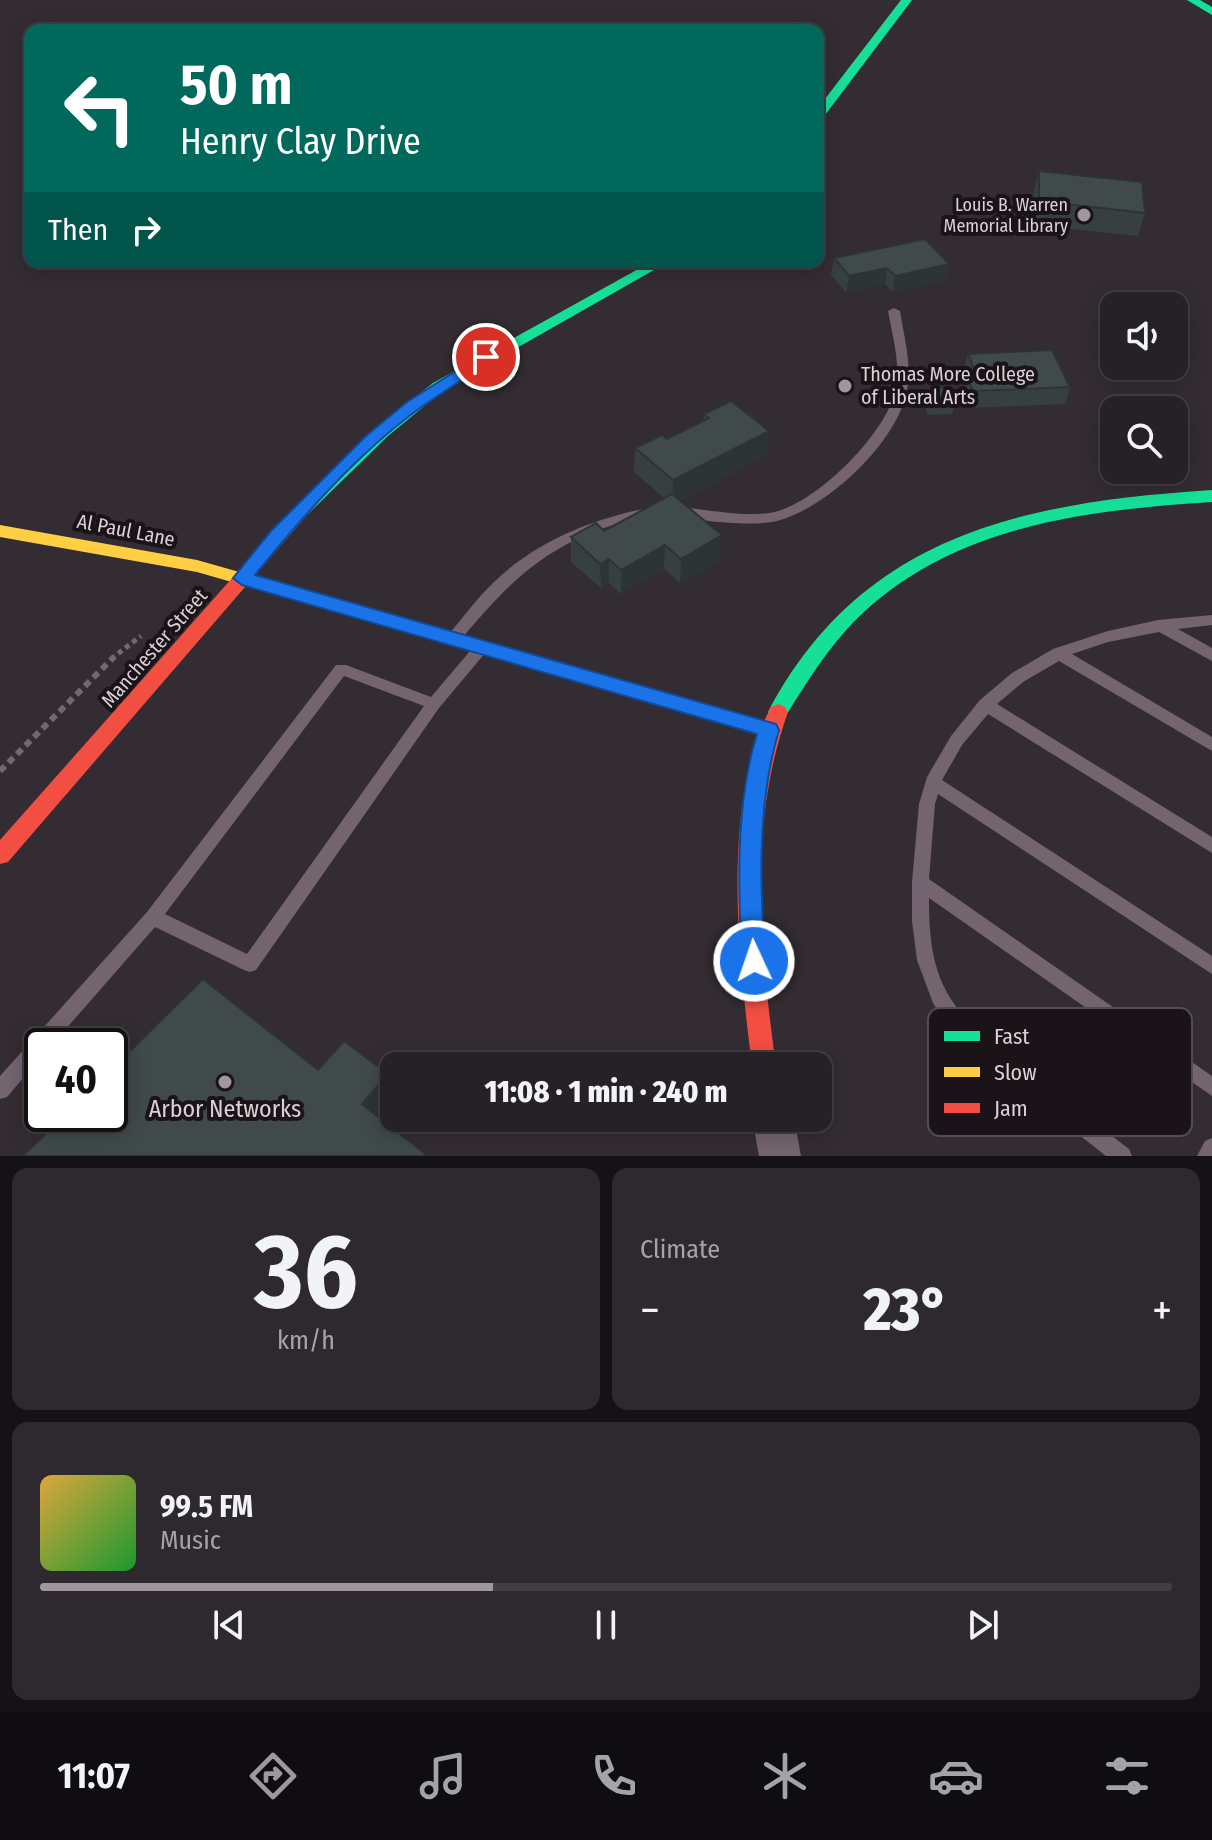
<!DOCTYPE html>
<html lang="en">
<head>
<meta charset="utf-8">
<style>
  body { margin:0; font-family:"Fira Sans Condensed",sans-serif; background:#2e292e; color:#f1f3f6; height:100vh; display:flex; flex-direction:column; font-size:30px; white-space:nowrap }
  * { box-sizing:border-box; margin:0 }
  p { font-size:26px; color:#a4a3a7 }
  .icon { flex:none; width:44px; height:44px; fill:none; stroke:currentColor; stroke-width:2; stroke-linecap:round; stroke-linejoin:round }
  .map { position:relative; height:1156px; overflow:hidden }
  .details { display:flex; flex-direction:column; gap:12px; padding:12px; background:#151215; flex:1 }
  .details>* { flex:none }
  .top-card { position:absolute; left:24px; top:24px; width:800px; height:244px; border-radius:16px; box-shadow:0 4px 20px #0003,0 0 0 2px #423e43; background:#00695c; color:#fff; overflow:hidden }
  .controls { position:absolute; left:1100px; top:292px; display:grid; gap:16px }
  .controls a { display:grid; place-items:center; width:88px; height:88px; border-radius:16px; background:#262126; box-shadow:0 4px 20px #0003,0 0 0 2px #423e43; font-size:40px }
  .speed { position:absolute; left:24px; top:1028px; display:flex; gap:16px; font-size:40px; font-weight:700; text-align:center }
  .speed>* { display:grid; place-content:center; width:104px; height:104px; border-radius:50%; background:#262126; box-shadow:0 4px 20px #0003,0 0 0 2px #423e43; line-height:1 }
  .speed .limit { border:4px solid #111; border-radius:12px; background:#fff; color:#111 }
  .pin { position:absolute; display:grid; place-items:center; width:68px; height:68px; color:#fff; margin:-34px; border:4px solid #fff; border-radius:50%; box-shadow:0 2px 8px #0007 }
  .me { position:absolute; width:88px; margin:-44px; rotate:357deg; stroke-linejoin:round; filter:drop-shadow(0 0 6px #0008) }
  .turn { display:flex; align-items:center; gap:28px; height:168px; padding:0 24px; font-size:36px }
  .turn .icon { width:104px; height:104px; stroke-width:2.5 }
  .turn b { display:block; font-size:56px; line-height:68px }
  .then { display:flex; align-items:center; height:76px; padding:0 24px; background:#0003; gap:16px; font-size:30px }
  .big { font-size:60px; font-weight:800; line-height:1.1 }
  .details .card { flex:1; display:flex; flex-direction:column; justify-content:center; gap:12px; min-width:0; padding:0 28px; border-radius:16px; background:#2e292e }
  .details .dial { align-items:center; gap:0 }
  .dial b { font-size:104px; line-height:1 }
  .song { display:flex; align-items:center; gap:24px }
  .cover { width:96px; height:96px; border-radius:12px; background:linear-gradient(135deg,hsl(40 70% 55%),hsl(130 70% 35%)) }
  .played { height:8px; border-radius:4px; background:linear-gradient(90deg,#9f979d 40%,#423e43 40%) }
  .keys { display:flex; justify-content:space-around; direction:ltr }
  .heat { display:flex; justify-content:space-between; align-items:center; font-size:44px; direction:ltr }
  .details .tiles { flex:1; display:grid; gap:12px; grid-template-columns:1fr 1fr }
  .card:last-child { grid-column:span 2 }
  .trip { position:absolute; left:380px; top:1052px; width:452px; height:80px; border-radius:16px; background:#262126; box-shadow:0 4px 20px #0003,0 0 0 2px #423e43; font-weight:800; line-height:80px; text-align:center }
  .dock { display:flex; height:128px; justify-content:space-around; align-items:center; background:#0f0d0f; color:#a4a3a7 }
  .dock .icon { width:56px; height:56px }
  .dock .on { color:#9f979d }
  .dock b { font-size:36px; color:#f1f3f6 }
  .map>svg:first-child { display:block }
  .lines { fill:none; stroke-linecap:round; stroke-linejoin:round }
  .path-far1 { stroke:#736870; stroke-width:5; stroke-dasharray:5 4; stroke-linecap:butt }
  .path { stroke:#736870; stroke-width:6; stroke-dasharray:7 5; stroke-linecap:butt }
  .lane { fill:#74646f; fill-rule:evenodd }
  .street { fill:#74646f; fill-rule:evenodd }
  .fast { fill:#16e098; fill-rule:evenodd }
  .slow { fill:#ffcf43; fill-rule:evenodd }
  .jam { fill:#f24e42; fill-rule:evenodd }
  .wall { fill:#374040 }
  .shaded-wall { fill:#2d3434 }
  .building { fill:#404a4b; stroke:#2d3434; stroke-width:2 }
  .route { fill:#1a73e8; stroke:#114b97; stroke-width:2 }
  .poi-dot { fill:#9f979d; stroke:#1a1418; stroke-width:3 }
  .labels { text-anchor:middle; stroke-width:8; stroke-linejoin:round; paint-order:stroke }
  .far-poi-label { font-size:18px; fill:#d9d1d6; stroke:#1a1418; text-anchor:end }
  .poi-label { font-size:20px; fill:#d9d1d6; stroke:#1a1418; text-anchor:start }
  .street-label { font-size:20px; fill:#d9d1d6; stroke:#1a1418 }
  .near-poi-label { font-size:24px; fill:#d9d1d6; stroke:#1a1418 }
  .key { fill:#1a1418; stroke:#534d51; stroke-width:2 }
  .key-label { font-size:22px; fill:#d9d1d6 }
</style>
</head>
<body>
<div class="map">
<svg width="1212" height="1156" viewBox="0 0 1212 1156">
  <rect width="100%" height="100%" fill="#332c32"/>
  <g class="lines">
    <path class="path-far1" d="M111,659l30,-23"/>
    <path class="path" d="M0,771l114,-114"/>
    <path class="lane" d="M894,308l6,3c4,26 12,53 7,79 -9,52 -80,118 -130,131 -23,6 -81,0 -105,-6l-2,-3 2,-3 5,-2c30,2 62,10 92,6 44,-6 112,-75 125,-117 8,-27 -1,-58 -6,-85z
      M648,508l7,5 -2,3c-14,4 -29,6 -43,10 -70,23 -106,62 -152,117h-10l-2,-4 2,-4c15,-17 28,-36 45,-52 42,-41 98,-64 155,-75z
      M1212,615v10l-34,4 34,19v13l-53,-29 -51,10 -36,12 140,83v14l-153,-90 -36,21 -26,22 215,133v16l-224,-139 -26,31 -20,35 270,176v18l-274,-180 -3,10 -6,75 283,197v20l-283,-198c-1,98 30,120 102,175 33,26 65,51 98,76l3,7h-26l-141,-111 -22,-25 -10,-17 -16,-43 -5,-39v-39l7,-78 8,-27 24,-41 29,-36 32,-27 41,-24 55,-18 50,-11z
      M481,642l5,2 2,4 -2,4 -47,56 -183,262 -6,2 -6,-2 -89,-43 -104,119h-9v10l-35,41 -7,2v-23l147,-164 189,-247h10l85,32 45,-53zM344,676l80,30 -177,248 -82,-40z
      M1212,1138v18h-15l8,-15z"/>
    <path class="street" d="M752,1118h42l7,38h-42z"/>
    <path class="fast" d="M901,0h11l-90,119 -4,1v-12z
      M1187,0h13l12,7v8z
      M651,262h17l-223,127 -57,47 -81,79h-12l-3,-4 3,-4 81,-79 57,-45z
      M1212,490v12c-122,8 -252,22 -347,109 -33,30 -56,68 -80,106l-7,3 -7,-3 -3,-5c94,-179 259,-210 444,-222z
      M521,652l248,70 7,2 3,6 -3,6 -7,2 -255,-74 -3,-5 3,-5z"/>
    <path class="slow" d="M0,525l197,35 324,92 7,2 3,5 -3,5 -7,2 -324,-94 -197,-35z"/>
    <path class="jam" d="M301,505l6,2 3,4 -3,4 -299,347 -8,2v-24l295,-333z
      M778,704l7,3 3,5c-41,114 -28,236 -12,354h-24c-13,-106 -32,-262 19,-359z"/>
  </g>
  <path class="wall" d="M1039,171l106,42 -7,23 -105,-11v-31z
    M925,239l20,41 -53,12 -7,-8 -39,8 -15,-17 3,-17z
    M968,354l102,33 -5,17 -96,4 -6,-16 4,-16 -3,-6z
    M923,388l31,18 -2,8 -24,1 -7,-18z
    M704,414l63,41 -87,46 40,59 -40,23 -16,-14 -43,25 -12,-11 -8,5 -30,-26v-25l33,-6 60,-33 -30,-26 1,-24 32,-9 37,-18z"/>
  <path class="shaded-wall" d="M949,264l-4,16 -53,12 3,-16z
    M887,268l-2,16 -39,8 3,-16z
    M769,431l-2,24 -95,50 1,-25z
    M722,535l-2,25 -40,23 1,-24z
    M665,545l-1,24 -43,25v-24z
    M609,559v24l-8,5 -1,-24z
    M388,1074l6,27 -25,29 -7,-26z"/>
  <path class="building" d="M1039,171l103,11 3,31 -106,-12z
    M925,239l24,25 -54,12 -8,-8 -38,8 -15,-18z
    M1052,350l18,37 -97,4 -7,-15h11l-9,-22z
    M947,387l7,19 -24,1 -7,-19z
    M731,401l38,30 -96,49 -38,-32 27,-13 5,4 42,-21 -5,-4z
    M672,494l50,41 -41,24 -16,-14 -44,25 -12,-11 -9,5 -29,-27 25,-14 8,8z
    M203,979l115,91 26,-29 44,33 -26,30 66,52h-405l43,-42h44v-43z"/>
  <path class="route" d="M486,352l8,5 -2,3c-24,16 -49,32 -72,48 -62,45 -117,108 -165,167l521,149 3,6c-22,73 -19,155 -14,231l-3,7 -8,3 -9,-3 -3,-7c-4,-74 -7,-156 15,-227l-515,-149 -9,-7 38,-47 95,-95 41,-34z"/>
  <g class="poi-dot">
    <circle cx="1084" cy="215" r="8"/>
    <circle cx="845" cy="386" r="8"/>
    <circle cx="225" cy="1082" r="8"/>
  </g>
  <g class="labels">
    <g class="far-poi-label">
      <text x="1068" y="211">Louis B. Warren<tspan x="1068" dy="21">Memorial Library</tspan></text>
    </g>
    <g class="poi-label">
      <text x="861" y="381">Thomas More College<tspan x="861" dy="23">of Liberal Arts</tspan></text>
    </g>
    <g class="street-label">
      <text transform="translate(126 530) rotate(11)" y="7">Al Paul Lane</text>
      <text transform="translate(154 648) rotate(-49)" y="7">Manchester Street</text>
    </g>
    <g class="near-poi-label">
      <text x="225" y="1117">Arbor Networks</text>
    </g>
  </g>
  <rect x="928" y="1008" width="264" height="128" rx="12" class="key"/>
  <rect x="944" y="1031" width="36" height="10" fill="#16e098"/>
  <rect x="944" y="1067" width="36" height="10" fill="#ffcf43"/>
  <rect x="944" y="1103" width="36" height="10" fill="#f24e42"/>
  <g class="key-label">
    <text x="994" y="1044">Fast</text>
    <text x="994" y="1080">Slow</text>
    <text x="994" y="1116">Jam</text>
  </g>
</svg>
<div class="controls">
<a><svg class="icon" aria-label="sound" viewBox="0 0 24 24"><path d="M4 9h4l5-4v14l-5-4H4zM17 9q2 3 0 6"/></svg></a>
<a><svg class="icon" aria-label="search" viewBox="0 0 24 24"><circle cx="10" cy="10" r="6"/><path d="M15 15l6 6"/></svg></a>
</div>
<div class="speed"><div class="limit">40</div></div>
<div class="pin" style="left:486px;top:357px;background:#d93025"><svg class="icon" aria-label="arrive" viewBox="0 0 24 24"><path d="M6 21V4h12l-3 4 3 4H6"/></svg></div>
<svg class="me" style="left:754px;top:961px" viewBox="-20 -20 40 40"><circle r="17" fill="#1a73e8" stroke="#fff" stroke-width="3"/><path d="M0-11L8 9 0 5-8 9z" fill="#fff"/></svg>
<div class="trip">11:08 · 1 min · 240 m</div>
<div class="top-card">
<div class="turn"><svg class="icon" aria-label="left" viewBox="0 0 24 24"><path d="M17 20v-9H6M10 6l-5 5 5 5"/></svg><div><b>50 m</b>Henry Clay Drive</div></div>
<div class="then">Then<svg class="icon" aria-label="right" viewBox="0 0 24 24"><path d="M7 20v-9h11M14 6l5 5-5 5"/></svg></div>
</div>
</div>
<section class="details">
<div class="tiles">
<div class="card dial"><b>36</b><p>km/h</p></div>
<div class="card"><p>Climate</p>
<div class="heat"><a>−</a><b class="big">23°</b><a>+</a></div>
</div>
<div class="card">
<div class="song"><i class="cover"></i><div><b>99.5 FM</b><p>Music</p></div></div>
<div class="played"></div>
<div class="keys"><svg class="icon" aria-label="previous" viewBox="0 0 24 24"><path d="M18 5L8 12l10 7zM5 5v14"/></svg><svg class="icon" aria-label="pause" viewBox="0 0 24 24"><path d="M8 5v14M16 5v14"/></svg><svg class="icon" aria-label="next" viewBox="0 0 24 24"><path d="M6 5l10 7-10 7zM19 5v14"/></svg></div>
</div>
</div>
</section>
<nav class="dock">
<b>11:07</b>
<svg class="icon on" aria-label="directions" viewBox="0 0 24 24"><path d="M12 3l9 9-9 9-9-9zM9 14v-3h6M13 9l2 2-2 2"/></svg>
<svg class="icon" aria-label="music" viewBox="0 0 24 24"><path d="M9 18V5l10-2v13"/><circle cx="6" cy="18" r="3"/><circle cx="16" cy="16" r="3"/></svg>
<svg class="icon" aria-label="phone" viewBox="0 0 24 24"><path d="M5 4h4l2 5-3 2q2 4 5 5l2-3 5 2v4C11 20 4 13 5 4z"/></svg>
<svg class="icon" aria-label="climate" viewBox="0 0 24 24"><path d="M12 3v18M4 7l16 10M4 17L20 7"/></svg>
<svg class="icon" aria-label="car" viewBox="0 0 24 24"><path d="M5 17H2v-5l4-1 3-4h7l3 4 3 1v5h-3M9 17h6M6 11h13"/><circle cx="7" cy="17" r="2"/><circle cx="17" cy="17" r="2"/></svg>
<svg class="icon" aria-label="filters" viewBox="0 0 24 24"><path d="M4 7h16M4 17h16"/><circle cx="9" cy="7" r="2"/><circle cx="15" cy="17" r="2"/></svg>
</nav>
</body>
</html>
